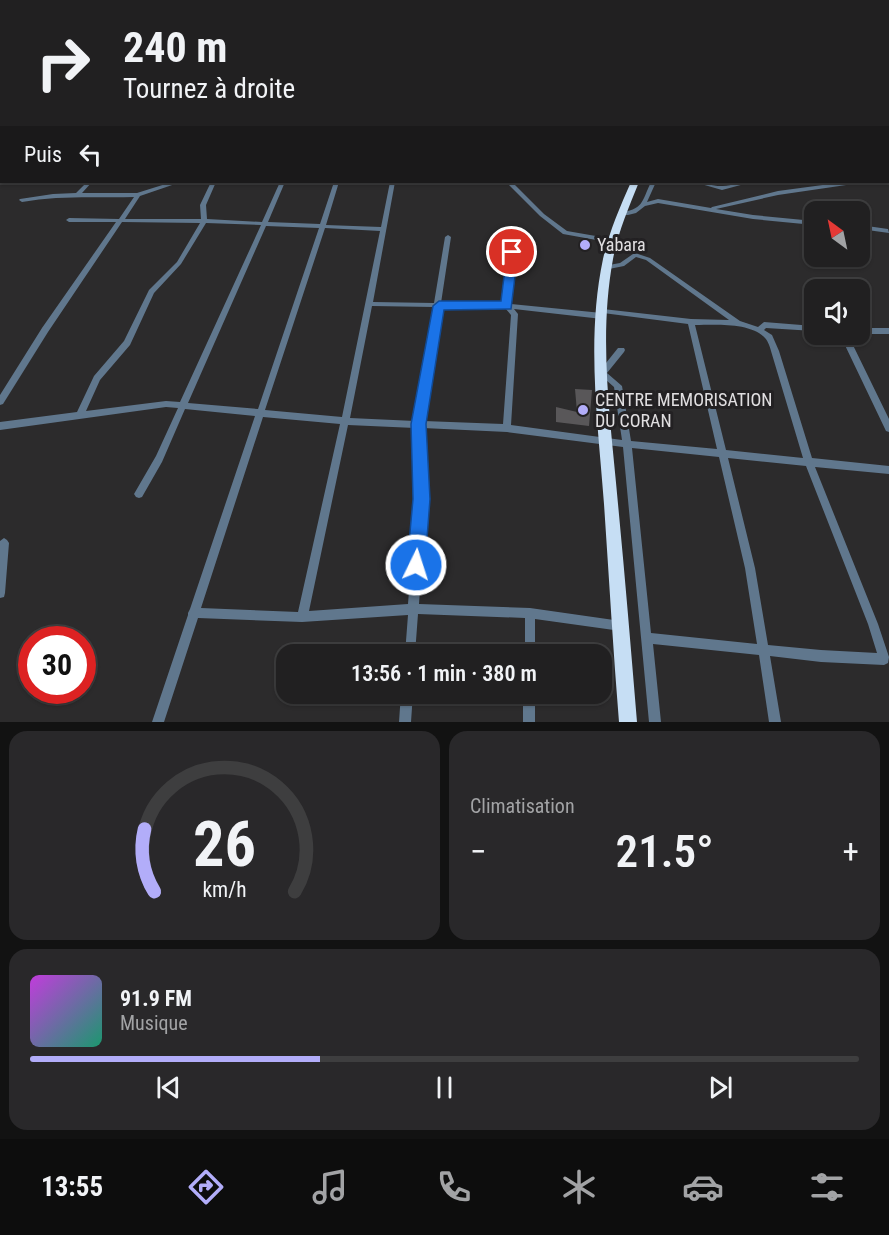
<!DOCTYPE html>
<html lang="fr">
<head>
<meta charset="utf-8">
<style>
  body { margin:0; font-family:"Roboto Condensed",sans-serif; background:#29282a; color:#f1f3f6; height:100vh; display:flex; flex-direction:column; font-size:22px; white-space:nowrap }
  * { box-sizing:border-box; margin:0 }
  p { font-size:20px; color:#a2a3a5 }
  .icon { flex:none; width:33px; height:33px; fill:none; stroke:currentColor; stroke-width:2; stroke-linecap:round; stroke-linejoin:round }
  .map { position:relative; height:722px; overflow:hidden }
  .panel { display:flex; flex-direction:column; gap:9px; padding:9px; background:#121212; flex:1 }
  .panel>* { flex:none }
  .top-card { position:absolute; left:0px; top:0px; width:890px; height:183px; box-shadow:0 2px 4px #0004,0 0 0 2px #3e3e3f; background:#212021; color:#f1f3f6; overflow:hidden }
  .needle { width:39px; rotate:327deg }
  .tools { position:absolute; left:804px; top:201px; display:grid; gap:12px }
  .tools a { display:grid; place-items:center; width:66px; height:66px; border-radius:12px; background:#212021; box-shadow:0 2px 4px #0004,0 0 0 2px #3e3e3f; font-size:30px }
  .speed { position:absolute; left:18px; top:626px; display:flex; gap:12px; font-size:30px; font-weight:700; text-align:center }
  .speed>* { display:grid; place-content:center; width:78px; height:78px; border-radius:50%; background:#212021; box-shadow:0 2px 4px #0004,0 0 0 2px #3e3e3f; line-height:1 }
  .speed .limit { border:9px solid #d22; background:#fff; color:#111 }
  .pin { position:absolute; display:grid; place-items:center; width:51px; height:51px; color:#fff; margin:-26px; border:3px solid #fff; border-radius:50%; box-shadow:0 2px 6px #0007 }
  .me { position:absolute; width:66px; margin:-33px; rotate:4deg; stroke-linejoin:round; filter:drop-shadow(0 0 4px #0008) }
  .turn { display:flex; align-items:center; gap:21px; height:126px; padding:0 24px; font-size:27px }
  .turn .icon { width:78px; height:78px; stroke-width:2.5 }
  .turn b { display:block; font-size:42px; line-height:51px }
  .then { display:flex; align-items:center; height:57px; padding:0 24px; background:#0003; gap:12px; font-size:22px }
  .big { font-size:45px; font-weight:600; line-height:1.1 }
  .panel .widget { flex:1; display:flex; flex-direction:column; justify-content:center; gap:9px; min-width:0; padding:0 21px; border-radius:18px; background:#29282a }
  .panel .dial { align-items:center; gap:0 }
  .dial svg { height:156px; overflow:visible; fill:none; stroke:#3e3e3f; stroke-width:7; stroke-linecap:round; text-anchor:middle }
  .dial text { fill:#f1f3f6; stroke:none }
  .song { display:flex; align-items:center; gap:18px }
  .cover { width:72px; height:72px; border-radius:9px; background:linear-gradient(135deg,hsl(290 70% 55%),hsl(160 70% 35%)) }
  .played { height:6px; border-radius:3px; background:linear-gradient(90deg,#b2adf9 35%,#3e3e3f 35%) }
  .keys { display:flex; justify-content:space-around; direction:ltr }
  .heat { display:flex; justify-content:space-between; align-items:center; font-size:33px; direction:ltr }
  .panel .tiles { flex:1; display:grid; gap:9px; grid-template-columns:1fr 1fr }
  .widget:last-child { grid-column:span 2 }
  .trip { position:absolute; left:276px; top:644px; width:336px; height:60px; border-radius:18px; background:#212021; box-shadow:0 2px 4px #0004,0 0 0 2px #3e3e3f; font-weight:600; line-height:60px; text-align:center }
  .dock { display:flex; height:96px; justify-content:space-around; align-items:center; background:#0d0d0d; color:#a2a3a5 }
  .dock .icon { width:42px; height:42px }
  .dock .selected { color:#b2adf9 }
  .dock b { font-size:27px; color:#f1f3f6 }
  .map>svg:first-child { display:block }
  .building { fill:#595759 }
  .lines { fill:none; stroke-linecap:round; stroke-linejoin:round }
  .minor { fill:#60778d; fill-rule:evenodd }
  .highway { fill:#c6def4; fill-rule:evenodd }
  .route { fill:#1a73e8; stroke:#114b97; stroke-width:1.5 }
  .poi-dot { fill:#b2adf9; stroke:#232123; stroke-width:2 }
  .labels { text-anchor:middle; stroke-width:6; stroke-linejoin:round; paint-order:stroke }
  .poi-label { font-size:18px; fill:#e0dee0; stroke:#232123; text-anchor:start }
</style>
</head>
<body>
<div class="map">
<svg width="889" height="722" viewBox="0 0 889 722">
  <rect width="100%" height="100%" fill="#2c2b2c"/>
  <path class="building" d="M575,389l17,1 -3,36 -33,-4v-15l21,5z"/>
  <g class="lines">
    <path class="minor" d="M96,0h4l-3,2h-4z
      M316,0l8,2h-5z
      M444,0l14,2h-9z
      M509,0l9,1 -4,1z
      M599,0h4l-2,2h-3z
      M634,0h4l-1,2h-3z
      M667,0h4l-1,2h-3z
      M705,0l8,2h-5z
      M745,0l8,2h-5z
      M781,0l9,2h-6z
      M822,0l9,2h-6z
      M866,0h4l-1,2h-3z
      M0,2h2v3l-2,-1z
      M888,29h1v2h-1z
      M0,39h2v2h-2z
      M0,49h2v2h-2z
      M888,49h1v2h-1z
      M888,64h1v2h-1z
      M888,74h1v3h-1z
      M888,114h1v3h-1z
      M889,168v4l-1,1v-4z
      M888,180h1v4l-5,-2h4z
      M87,182h5l-10,11h55l35,-11h6v1l-38,13 -15,23h76l-1,-14 11,-23h5l-10,23 1,14 55,3 18,-40h5l-17,40 52,2 14,-42h5l-13,43 55,2 9,-45h5l-22,120 61,1 11,-66 3,-2 3,2 -10,66 63,1 6,-71 3,-2 2,1 1,1 -5,71 91,9 3,3 -3,3 -88,-10 4,5 -7,111 111,15 -8,-53 -16,-14 20,-25h6l1,2 -1,2 -17,21 15,13 9,55 86,8 -29,-125 -85,-11 -3,-2 3,-2 88,10 38,1 -83,-60 -10,-3 -12,9 -15,3 -3,-2 3,-2 11,-2 13,-9 2,-1 15,5 90,63 18,6 6,-5 50,4v5l-48,-3 -2,2 8,5 7,16 33,107 77,8v8l-74,-7 63,157 11,33 -1,6 -4,2 -63,-3 -51,-6 11,66h-12l-10,-67 -106,-11 8,78h-12l-26,-275 -116,-15 -84,-4 3,71 -7,105 111,4 91,13 4,1 1,4 -1,4 -4,1 -86,-12v35h-10v-36l-107,-4 -3,40h-10l3,-39 -106,7 -104,-4 -34,104h-12l36,-107v-2l2,-4 65,-193 -70,-7 -23,53 -20,35 -3,1 -3,-1 -2,-3 22,-38 22,-48 -12,-1 -166,23v-8l77,-10 17,-36 30,-35 25,-51 28,-28 23,-39 -78,-1 -74,110 -45,72 -3,1v-10l42,-67 74,-106h-47l-3,-2 3,-2 50,1 15,-22c-38,1 -75,-2 -112,5l-3,-2 1,-1 33,-5 23,-1zM206,223l55,2 -81,177 -14,-1 -80,10 14,-31 30,-35 24,-52 27,-29zM266,226l53,2 -61,181 -70,-6zM325,228l55,3 -38,186 -77,-7zM372,306l62,1 -19,114 -65,-3zM441,307l64,1 6,7 -8,109 -79,-3zM695,325c20,0 55,-3 70,13 3,3 5,9 6,13l32,107 -77,-8zM263,417l77,7 -42,188 -97,-4zM348,425l67,3 1,71 -8,105 -99,7zM632,448l87,9 26,111 12,76 -106,-11zM728,458l78,8 62,158 9,29 -56,-3 -53,-5 -13,-77z
      M506,182h6l32,32 23,17 46,8 3,2 -3,2 -50,-9 -23,-18z
      M651,182h5l-9,20 11,-3 53,9 1,-1 66,-16 67,-9h11l-3,2 -75,11 -62,14 37,6 61,6v4l-61,-6 -95,-16 -13,3 -9,7 -8,2h-10v-2c26,-4 23,-10 33,-31z
      M694,182c10,-1 19,5 29,4 10,0 19,-5 29,-4l-30,8z
      M860,225l28,4 1,4 -29,-4z
      M860,328h29v6h-29z
      M843,334h7v5l39,80v13l-3,-1 -44,-92z
      M4,538l3,2 2,3 -4,50 -1,4 -4,1v-57z
      M401,693h12l-2,29h-12z
      M523,693h12v29h-12z"/>
    <path class="highway" d="M837,0h6l-8,2z
      M631,182h8c-10,25 -21,50 -26,77 -15,81 -2,164 5,245 7,73 13,145 19,218h-18c-6,-73 -10,-145 -15,-218 -6,-81 -18,-165 -1,-245 6,-27 17,-52 28,-77z"/>
  </g>
  <path class="route" d="M512,249l6,3 -7,57 -67,1 -18,114 4,75 -5,66 -2,7 -7,2 -6,-2 -3,-7 6,-66 -2,-75 22,-118 6,-5h62l6,-49z"/>
  <g class="poi-dot">
    <circle cx="585" cy="245" r="6"/>
    <circle cx="583" cy="410" r="6"/>
  </g>
  <g class="labels">
    <g class="poi-label">
      <text x="597" y="251">Yabara</text>
      <text x="595" y="406">CENTRE MEMORISATION<tspan x="595" dy="21">DU CORAN</tspan></text>
    </g>
  </g>
</svg>
<div class="tools">
<a><svg class="needle" viewBox="-14 -14 28 28"><path d="M0-13l5 13h-10z" fill="#e53935"/><path d="M0 13l5-13h-10z" fill="#a2a3a5"/></svg></a>
<a><svg class="icon" aria-label="sound" viewBox="0 0 24 24"><path d="M4 9h4l5-4v14l-5-4H4zM17 9q2 3 0 6"/></svg></a>
</div>
<div class="speed"><div class="limit">30</div></div>
<div class="pin" style="left:512px;top:252px;background:#d93025"><svg class="icon" aria-label="arrive" viewBox="0 0 24 24"><path d="M6 21V4h12l-3 4 3 4H6"/></svg></div>
<svg class="me" style="left:416px;top:565px" viewBox="-20 -20 40 40"><circle r="17" fill="#1a73e8" stroke="#fff" stroke-width="3"/><path d="M0-11L8 9 0 5-8 9z" fill="#fff"/></svg>
<div class="trip">13:56 · 1 min · 380 m</div>
<div class="top-card">
<div class="turn"><svg class="icon" aria-label="right" viewBox="0 0 24 24"><path d="M7 20v-9h11M14 6l5 5-5 5"/></svg><div><b>240 m</b>Tournez à droite</div></div>
<div class="then">Puis<svg class="icon" aria-label="left" viewBox="0 0 24 24"><path d="M17 20v-9H6M10 6l-5 5 5 5"/></svg></div>
</div>
</div>
<section class="panel">
<div class="tiles">
<div class="widget dial"><svg viewBox="0 0 100 80">
<path d="M14 69A42 42 0 1 1 86 69"/>
<path d="M14 69A42 42 0 0 1 9 37" stroke="#b2adf9"/>
<text x="50" y="56" font-size="32" font-weight="700">26</text>
<text x="50" y="72" font-size="11">km/h</text>
</svg></div>
<div class="widget"><p>Climatisation</p>
<div class="heat"><a>−</a><b class="big">21.5°</b><a>+</a></div>
</div>
<div class="widget">
<div class="song"><i class="cover"></i><div><b>91.9 FM</b><p>Musique</p></div></div>
<div class="played"></div>
<div class="keys"><svg class="icon" aria-label="previous" viewBox="0 0 24 24"><path d="M18 5L8 12l10 7zM5 5v14"/></svg><svg class="icon" aria-label="pause" viewBox="0 0 24 24"><path d="M8 5v14M16 5v14"/></svg><svg class="icon" aria-label="next" viewBox="0 0 24 24"><path d="M6 5l10 7-10 7zM19 5v14"/></svg></div>
</div>
</div>
</section>
<nav class="dock">
<b>13:55</b>
<svg class="icon selected" aria-label="directions" viewBox="0 0 24 24"><path d="M12 3l9 9-9 9-9-9zM9 14v-3h6M13 9l2 2-2 2"/></svg>
<svg class="icon" aria-label="music" viewBox="0 0 24 24"><path d="M9 18V5l10-2v13"/><circle cx="6" cy="18" r="3"/><circle cx="16" cy="16" r="3"/></svg>
<svg class="icon" aria-label="phone" viewBox="0 0 24 24"><path d="M5 4h4l2 5-3 2q2 4 5 5l2-3 5 2v4C11 20 4 13 5 4z"/></svg>
<svg class="icon" aria-label="climate" viewBox="0 0 24 24"><path d="M12 3v18M4 7l16 10M4 17L20 7"/></svg>
<svg class="icon" aria-label="car" viewBox="0 0 24 24"><path d="M5 17H2v-5l4-1 3-4h7l3 4 3 1v5h-3M9 17h6M6 11h13"/><circle cx="7" cy="17" r="2"/><circle cx="17" cy="17" r="2"/></svg>
<svg class="icon" aria-label="filters" viewBox="0 0 24 24"><path d="M4 7h16M4 17h16"/><circle cx="9" cy="7" r="2"/><circle cx="15" cy="17" r="2"/></svg>
</nav>
</body>
</html>
